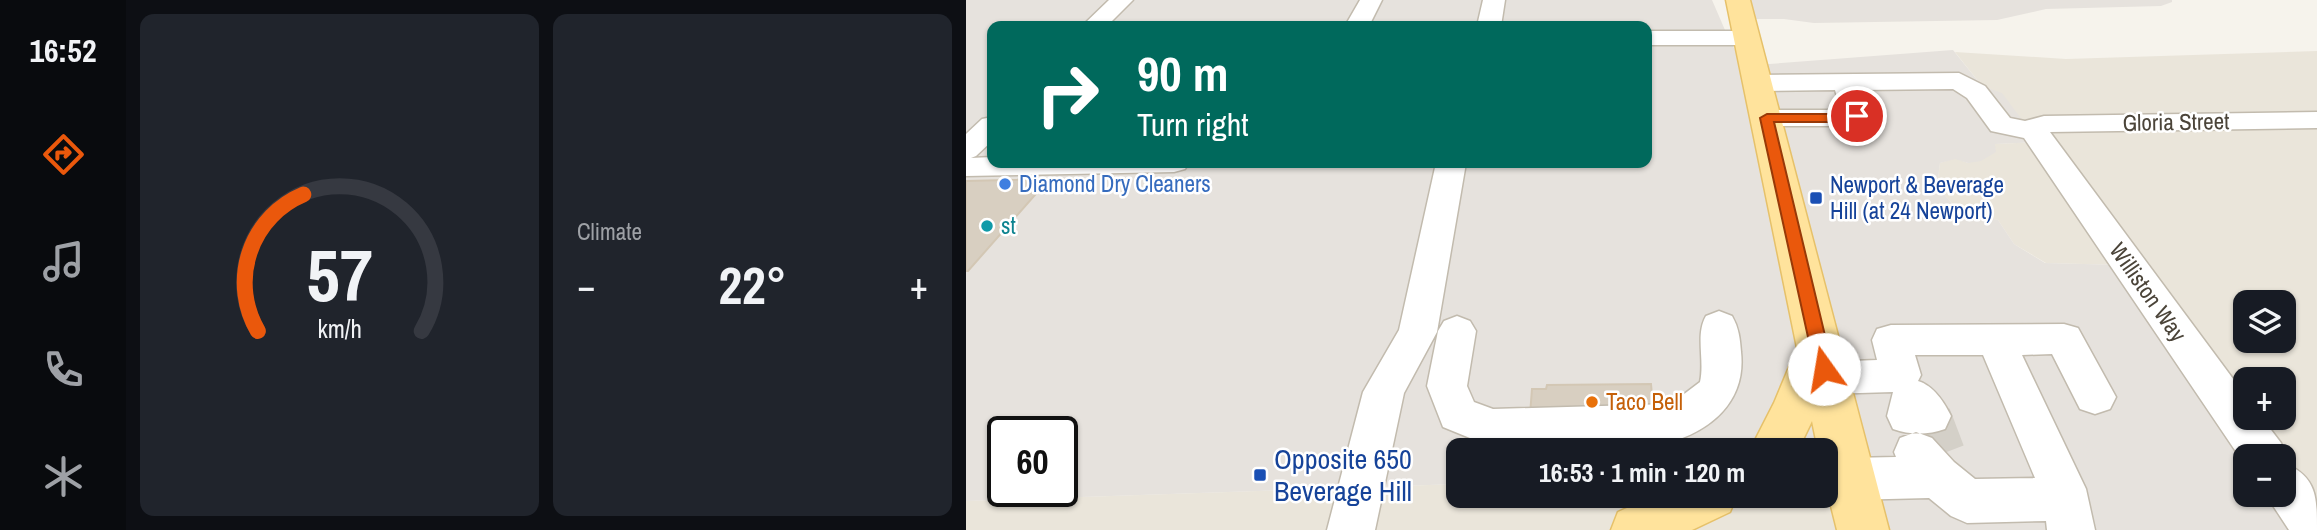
<!DOCTYPE html>
<html lang="en">
<head>
<meta charset="utf-8">
<style>
  body { margin:0; font-family:"Archivo Narrow",sans-serif; background:#20242c; color:#f1f3f6; height:100vh; display:flex; flex-direction:column; font-size:26px; white-space:nowrap }
  * { box-sizing:border-box; margin:0 }
  p { font-size:23px; color:#9ea1a6 }
  .icon { flex:none; width:38px; height:38px; fill:none; stroke:currentColor; stroke-width:2; stroke-linecap:round; stroke-linejoin:round }
  .map { position:relative; flex:1; overflow:hidden }
  .details { display:flex; flex-direction:column; gap:14px; padding:14px; background:#0d0f14; width:840px }
  .details>* { flex:none }
  .guide { position:absolute; left:21px; top:21px; width:665px; height:147px; border-radius:14px; box-shadow:0 2px 5px #0004; background:#00695c; color:#fff; overflow:hidden }
  .buttons { position:absolute; left:1267px; top:290px; display:grid; gap:14px }
  .buttons a { display:grid; place-items:center; width:63px; height:63px; border-radius:14px; background:#171b24; box-shadow:0 2px 5px #0004; font-size:35px }
  .speed { position:absolute; left:21px; top:416px; display:flex; gap:14px; font-size:35px; font-weight:700; text-align:center }
  .speed>* { display:grid; place-content:center; width:91px; height:91px; border-radius:50%; background:#171b24; box-shadow:0 2px 5px #0004; line-height:1 }
  .speed .limit { border:4px solid #111; border-radius:10px; background:#fff; color:#111 }
  .pin { position:absolute; display:grid; place-items:center; width:60px; height:60px; color:#fff; margin:-30px; border:4px solid #fff; border-radius:50%; box-shadow:0 2px 7px #0007 }
  .me { position:absolute; width:77px; margin:-38px; rotate:347deg; stroke-linejoin:round; filter:drop-shadow(0 0 5px #0008) }
  .turn { display:flex; align-items:center; gap:24px; height:147px; padding:0 35px; font-size:32px }
  .turn .icon { width:91px; height:91px; stroke-width:2.5 }
  .turn b { display:block; font-size:49px; line-height:60px }
  .big { font-size:52px; font-weight:700; line-height:1.1 }
  .details .card { flex:1; display:flex; flex-direction:column; justify-content:center; gap:10px; min-width:0; padding:0 24px; border-radius:14px; background:#20242c }
  .details .dial { align-items:center; gap:0 }
  .dial svg { height:182px; overflow:visible; fill:none; stroke:#363941; stroke-width:7; stroke-linecap:round; text-anchor:middle }
  .dial text { fill:#f1f3f6; stroke:none }
  .heat { display:flex; justify-content:space-between; align-items:center; font-size:38px; direction:ltr }
  .details .tiles { flex:1; display:grid; gap:14px; grid-template-columns:repeat(2,1fr) }
  .trip { position:absolute; left:480px; top:438px; width:392px; height:70px; border-radius:14px; background:#171b24; box-shadow:0 2px 5px #0004; font-weight:700; line-height:70px; text-align:center }
  main { display:flex; flex:1; min-height:0 }
  .tab-bar { display:flex; flex-direction:column; width:126px; justify-content:space-around; align-items:center; background:#090b0e; color:#9ea1a6 }
  .tab-bar .icon { width:49px; height:49px }
  .tab-bar .active { color:#ea580c }
  .tab-bar b { font-size:32px; color:#f1f3f6 }
  .map>svg:first-child { display:block }
  .residential { fill:#eae5da; fill-rule:evenodd }
  .industrial { fill:#e6e2dd; fill-rule:evenodd }
  .building { fill:#d8cfc1; stroke:#d3c7b4; stroke-width:2 }
  .lines { fill:none; stroke-linecap:round; stroke-linejoin:round }
  .minor-tunnel { stroke:#d4d0c8; stroke-width:42; stroke-dasharray:42 21; stroke-linecap:butt }
  .minor-casing { stroke:#c2bbae; stroke-width:3 }
  .major-casing { stroke:#e6c16a; stroke-width:3 }
  .minor { fill:#fff; fill-rule:evenodd }
  .major { fill:#ffe39c; fill-rule:evenodd }
  .route { fill:#ea580c; stroke:#983908; stroke-width:2 }
  .shop-dot { fill:#3f7fe0; stroke:#fff; stroke-width:2.5 }
  .transit-dot { fill:#1a4fb4; stroke:#fff; stroke-width:2.5 }
  .culture-dot { fill:#0f9aa8; stroke:#fff; stroke-width:2.5 }
  .food-dot { fill:#e8710a; stroke:#fff; stroke-width:2.5 }
  .labels { text-anchor:middle; stroke-width:5; stroke-linejoin:round; paint-order:stroke }
  .street-label { font-size:23px; fill:#4b4439; stroke:#fff }
  .shop-label { font-size:23px; fill:#366cbe; stroke:#fff; text-anchor:start }
  .transit-label { font-size:23px; fill:#164399; stroke:#fff; text-anchor:start }
  .culture-label { font-size:23px; fill:#0d838f; stroke:#fff; text-anchor:start }
  .food-label { font-size:23px; fill:#c56008; stroke:#fff; text-anchor:start }
  .near-transit-label { font-size:28px; fill:#164399; stroke:#fff; text-anchor:start }
</style>
</head>
<body>
<main>
<nav class="tab-bar">
<b>16:52</b>
<svg class="icon active" aria-label="directions" viewBox="0 0 24 24"><path d="M12 3l9 9-9 9-9-9zM9 14v-3h6M13 9l2 2-2 2"/></svg>
<svg class="icon" aria-label="music" viewBox="0 0 24 24"><path d="M9 18V5l10-2v13"/><circle cx="6" cy="18" r="3"/><circle cx="16" cy="16" r="3"/></svg>
<svg class="icon" aria-label="phone" viewBox="0 0 24 24"><path d="M5 4h4l2 5-3 2q2 4 5 5l2-3 5 2v4C11 20 4 13 5 4z"/></svg>
<svg class="icon" aria-label="climate" viewBox="0 0 24 24"><path d="M12 3v18M4 7l16 10M4 17L20 7"/></svg>
</nav>
<section class="details">
<div class="tiles">
<div class="card dial"><svg viewBox="0 0 100 80">
<path d="M14 69A42 42 0 1 1 86 69"/>
<path d="M14 69A42 42 0 0 1 34 9" stroke="#ea580c"/>
<text x="50" y="56" font-size="32" font-weight="700">57</text>
<text x="50" y="72" font-size="11">km/h</text>
</svg></div>
<div class="card"><p>Climate</p>
<div class="heat"><a>−</a><b class="big">22°</b><a>+</a></div>
</div>
</div>
</section>
<div class="map">
<svg width="1351" height="530" viewBox="0 0 1351 530">
  <rect width="100%" height="100%" fill="#f6f3ec"/>
  <path class="residential" d="M1351,51v475l-33,-46v-23h-17l-144,-192 -77,-2 -32,-19 -16,-24 -29,-7 -17,-10 -15,-16 3,-24 15,-5 13,5 26,-19 44,-2 -56,-56 -27,-34 111,7zM1279,303h39v38h-39zM1279,380h39v38h-39z
    M859,470l36,60h-895v-29l492,-17v11h367z"/>
  <path class="industrial" d="M0,0h746l16,37 20,37 8,-9 197,-15 29,36 20,7 37,49 -44,2 1,8 -15,9 -13,2 -13,-4 -15,4 -3,24 15,16 17,10 29,7 16,24 31,19 78,2 122,192v38h39v-15l33,46v4h-456l-36,-80h-367v34l-492,17zM26,26h655v137h-655zM37,432h59v60h-59z
    M771,0h435v2l-11,4 -115,3 -49,11 -183,3 -30,-4h-41z"/>
  <path class="building" d="M83,179l-81,92h-2v-90z
    M685,384l3,35 -124,-4 2,-26h14l1,-4z"/>
  <g class="lines">
    <path class="minor-tunnel" d="M964,416l14,37"/>
    <defs>
      <path id="minor" d="M143,0h24l-26,26h-25z
        M394,0h22l-13,26h-24z
        M517,0h22l-4,26h-24z
        M681,31h100l9,2 3,5 -3,5 -9,2h-100z
        M993,73l26,13 25,32 15,3 19,-5 273,-4v16l-267,4 195,263v23h17l19,25 6,14 -3,6c33,14 33,34 33,67h-28l-23,-35h18v-38h-39v8l-221,-327 -33,-7 -24,-33 -14,-9 -92,1 10,25 -4,6 -25,5h-75l-10,-2 -4,-6 4,-6 10,-2h74l-6,-20 -76,1 -9,-2 -4,-6 4,-6 9,-2z
        M26,117v24l-16,15 -5,2 21,-1v6h197l-4,6 -11,3 -208,4v-42l16,-15z
        M470,163h30l-29,169 -33,61 -29,137h-48l36,-138 36,-62z
        M753,311l13,5c7,12 8,23 9,36 5,45 -24,74 -64,88l-185,7 -49,-20 -16,-41 11,-55 6,-10 13,-5 13,5 6,10 -9,55 7,16 19,7 178,-5 29,-22c5,-22 -5,-47 6,-66z
        M1098,324l14,4 38,69 -6,12 -15,5 -15,-5 -28,-55 -30,1 64,134 9,41h-48l-1,-9 -79,2 -16,-7 -22,-18 -80,2 -16,-6 -7,-15 7,-15 16,-6 47,-1 -2,-5 6,-14 16,-6 16,6 22,24 21,17 60,-1 -52,-123h-68l6,20 -3,6c16,5 26,21 33,35l-6,13c-17,6 -35,6 -52,0l-6,-13 6,-24 -67,2 -14,-4 -6,-12 6,-12 14,-4 51,-2 -5,-20 5,-11 14,-4z"/>
      <path id="major" d="M760,0h24l139,530h-52l-12,-48v-32h-7l-6,-29 -14,29h-48l24,-47 23,-55z
        M690,495h81l-7,17 -38,18h-81l7,-18z"/>
    </defs>
    <use href="#minor" class="minor-casing"/>
    <use href="#major" class="major-casing"/>
    <use href="#minor" class="minor"/>
    <use href="#major" class="major"/>
  </g>
  <path class="route" d="M891,112l6,4 -2,2 -19,4h-68l59,247 -3,5 -6,2 -7,-2 -2,-5 -55,-251 7,-4h75z"/>
  <circle class="shop-dot" cx="39" cy="184" r="7"/>
  <g class="transit-dot">
    <rect x="843" y="191" width="14" height="14" rx="3.5"/>
    <rect x="287" y="468" width="14" height="14" rx="3.5"/>
  </g>
  <circle class="culture-dot" cx="21" cy="226" r="7"/>
  <circle class="food-dot" cx="626" cy="402" r="7"/>
  <g class="labels">
    <g class="street-label">
      <text transform="translate(1210 122) rotate(-1)" y="8">Gloria Street</text>
      <text transform="translate(1182 292) rotate(55)" y="8">Williston Way</text>
    </g>
    <g class="shop-label">
      <text x="53" y="192">Diamond Dry Cleaners</text>
    </g>
    <g class="transit-label">
      <text x="864" y="193">Newport &amp; Beverage<tspan x="864" dy="26">Hill (at 24 Newport)</tspan></text>
    </g>
    <g class="culture-label">
      <text x="35" y="234">st</text>
    </g>
    <g class="food-label">
      <text x="640" y="410">Taco Bell</text>
    </g>
    <g class="near-transit-label">
      <text x="308" y="469">Opposite 650<tspan x="308" dy="32">Beverage Hill</tspan></text>
    </g>
  </g>
</svg>
<div class="buttons">
<a><svg class="icon" aria-label="layers" viewBox="0 0 24 24"><path d="M12 4l9 5-9 5-9-5zM3 14l9 5 9-5"/></svg></a>
<a>+</a>
<a>−</a>
</div>
<div class="speed"><div class="limit">60</div></div>
<div class="pin" style="left:891px;top:116px;background:#d93025"><svg class="icon" aria-label="arrive" viewBox="0 0 24 24"><path d="M6 21V4h12l-3 4 3 4H6"/></svg></div>
<svg class="me" style="left:858px;top:369px" viewBox="-20 -20 40 40"><circle r="19" fill="#fff"/><path d="M0-13L10 11 0 6-10 11z" fill="#ea580c"/></svg>
<div class="trip">16:53 · 1 min · 120 m</div>
<div class="guide">
<div class="turn"><svg class="icon" aria-label="right" viewBox="0 0 24 24"><path d="M7 20v-9h11M14 6l5 5-5 5"/></svg><div><b>90 m</b>Turn right</div></div>
</div>
</div>
</main>
</body>
</html>
